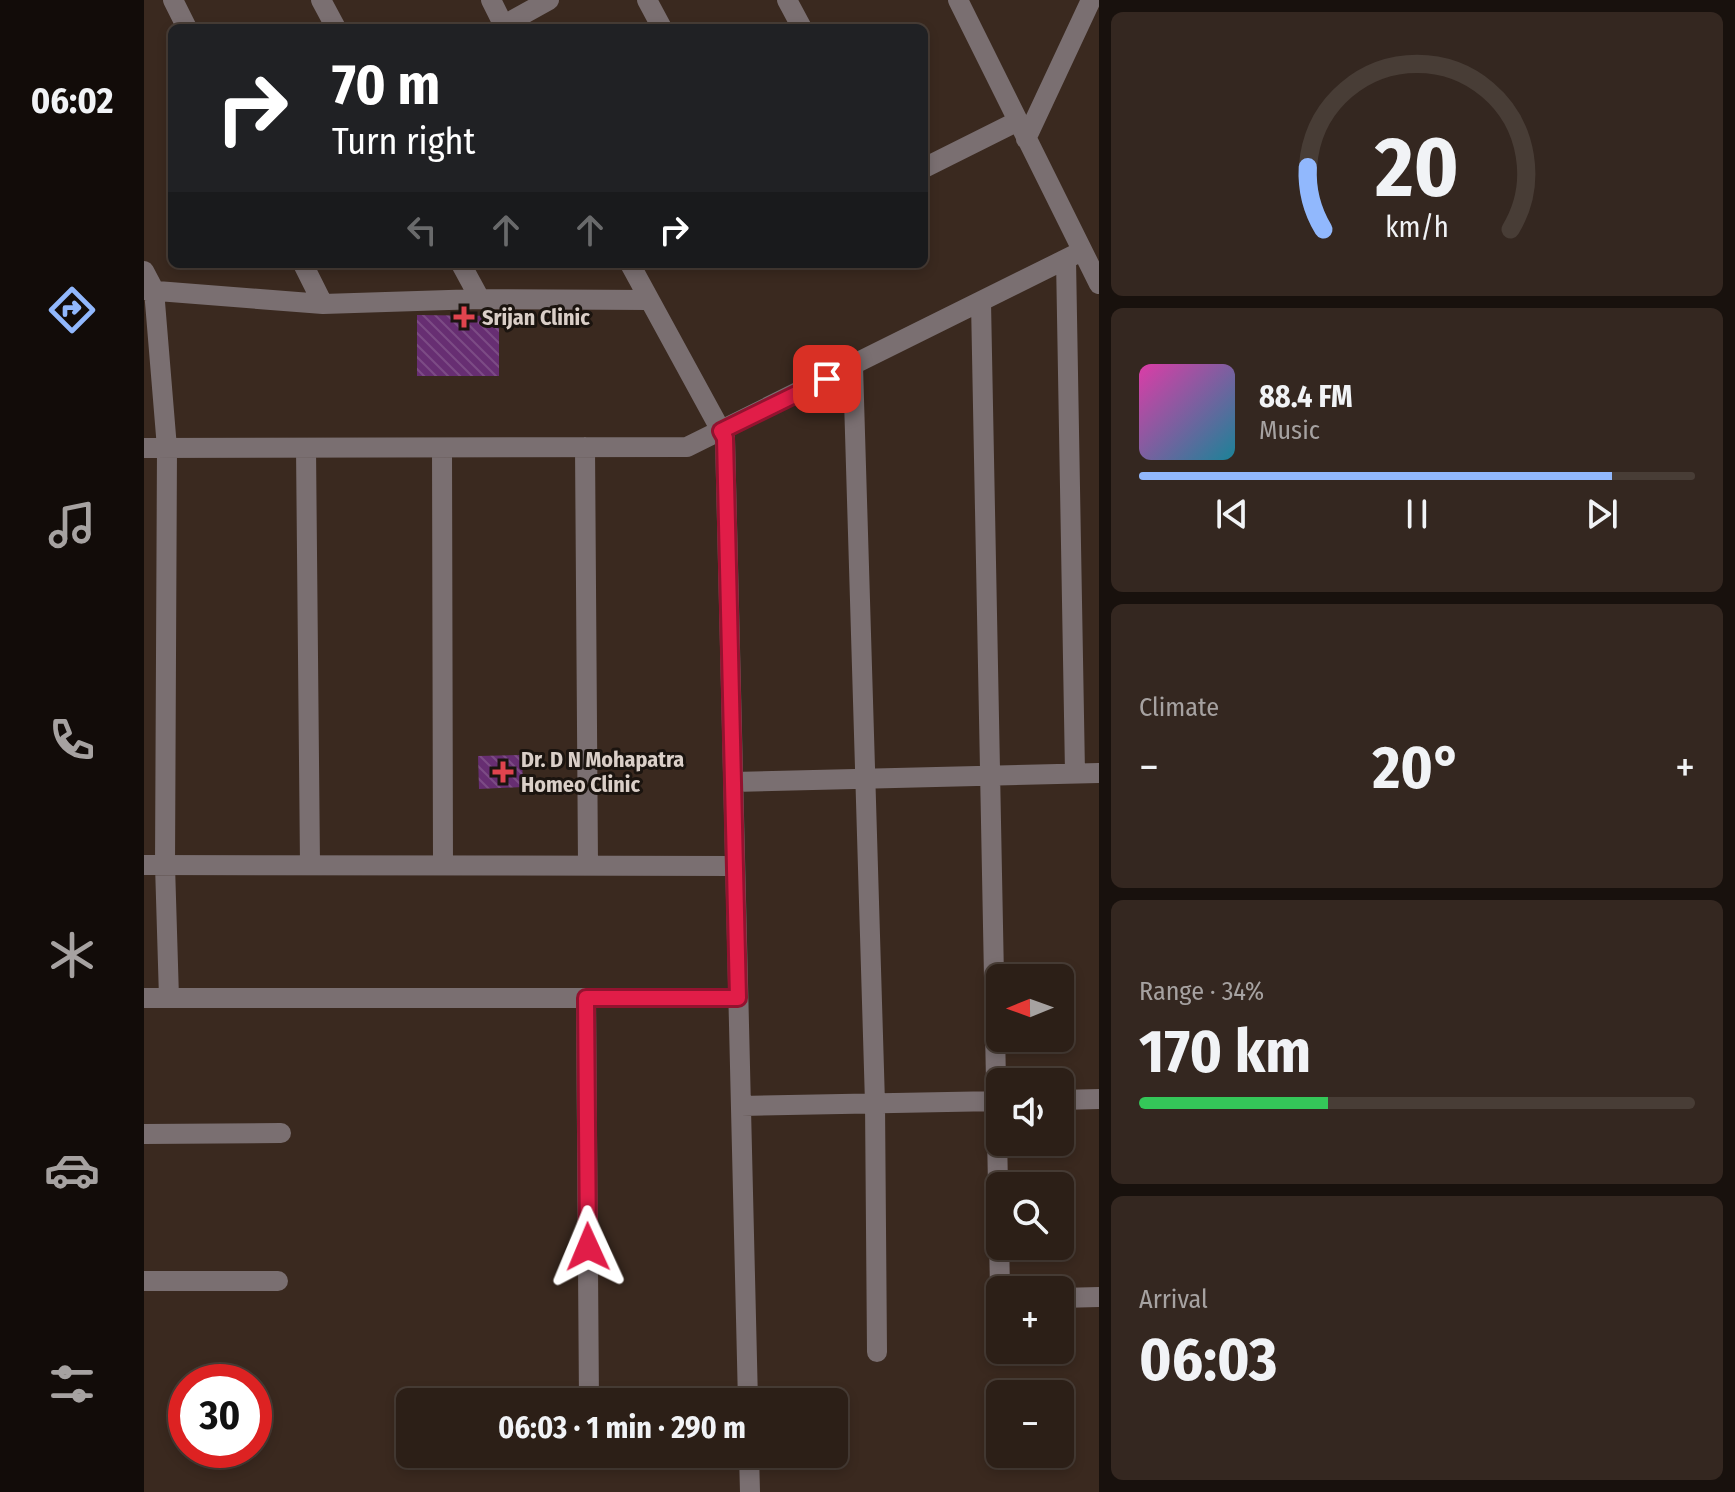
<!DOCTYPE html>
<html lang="en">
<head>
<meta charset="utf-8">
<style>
  body { margin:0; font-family:"Fira Sans Condensed",sans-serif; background:#342720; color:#f1f3f6; height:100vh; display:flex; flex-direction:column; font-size:30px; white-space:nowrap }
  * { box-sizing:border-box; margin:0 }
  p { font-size:26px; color:#a6a2a1 }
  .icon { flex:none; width:44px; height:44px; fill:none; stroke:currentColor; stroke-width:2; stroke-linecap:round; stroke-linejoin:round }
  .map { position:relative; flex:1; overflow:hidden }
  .details { display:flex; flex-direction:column; gap:12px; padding:12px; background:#18110d; width:636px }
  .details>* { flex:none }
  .top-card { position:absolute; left:24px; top:24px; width:760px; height:244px; border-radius:12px; box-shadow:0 4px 12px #0003,0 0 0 2px #483d36; background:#202124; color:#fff; overflow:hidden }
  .needle { width:52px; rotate:269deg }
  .fabs { position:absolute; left:842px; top:964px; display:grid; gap:16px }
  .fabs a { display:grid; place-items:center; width:88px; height:88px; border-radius:12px; background:#2c1f17; box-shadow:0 4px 12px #0003,0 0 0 2px #483d36; font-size:40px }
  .speed { position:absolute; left:24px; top:1364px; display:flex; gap:16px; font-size:40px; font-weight:700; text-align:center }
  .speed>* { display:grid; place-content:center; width:104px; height:104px; border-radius:50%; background:#2c1f17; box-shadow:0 4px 12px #0003,0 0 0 2px #483d36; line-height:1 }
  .speed .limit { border:12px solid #d22; background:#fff; color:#111 }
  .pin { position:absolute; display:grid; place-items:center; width:68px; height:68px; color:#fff; margin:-34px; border-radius:16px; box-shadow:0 4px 12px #0006 }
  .me { position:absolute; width:88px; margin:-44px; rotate:359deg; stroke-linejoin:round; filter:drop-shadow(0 0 6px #0008) }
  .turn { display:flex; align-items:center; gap:28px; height:168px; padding:0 32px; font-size:36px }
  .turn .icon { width:104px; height:104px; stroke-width:2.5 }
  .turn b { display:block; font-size:56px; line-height:68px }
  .lanes { display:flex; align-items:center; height:76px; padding:0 32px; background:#0003; justify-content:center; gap:40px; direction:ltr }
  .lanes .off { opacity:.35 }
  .big { font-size:60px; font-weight:700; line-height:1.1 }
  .details .widget { flex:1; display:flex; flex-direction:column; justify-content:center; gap:12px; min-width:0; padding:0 28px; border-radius:12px; background:#342720 }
  .details .dial { align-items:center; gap:0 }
  .dial svg { height:208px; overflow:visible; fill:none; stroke:#483d36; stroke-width:7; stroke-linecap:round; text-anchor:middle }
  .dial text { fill:#f1f3f6; stroke:none }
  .song { display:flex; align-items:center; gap:24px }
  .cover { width:96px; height:96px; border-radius:12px; background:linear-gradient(135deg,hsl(320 70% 55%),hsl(190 70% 35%)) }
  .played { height:8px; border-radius:4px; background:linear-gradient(90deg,#91b8fd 85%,#483d36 85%) }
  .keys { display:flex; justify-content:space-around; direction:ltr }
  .heat { display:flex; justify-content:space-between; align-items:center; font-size:44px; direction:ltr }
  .charge { height:12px; border-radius:6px; background:linear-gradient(90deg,#34c759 34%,#483d36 0) }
  .trip { position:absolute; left:252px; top:1388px; width:452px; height:80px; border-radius:12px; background:#2c1f17; box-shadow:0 4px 12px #0003,0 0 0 2px #483d36; font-weight:700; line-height:80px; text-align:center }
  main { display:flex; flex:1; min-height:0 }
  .menu { display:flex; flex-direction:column; width:144px; justify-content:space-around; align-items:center; background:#120c09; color:#a6a2a1 }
  .menu .icon { width:56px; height:56px }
  .menu .selected { color:#91b8fd }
  .menu b { font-size:36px; color:#f1f3f6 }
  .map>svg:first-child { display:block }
  .building { fill:url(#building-back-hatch) }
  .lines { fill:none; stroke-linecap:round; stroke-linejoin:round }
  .minor { stroke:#7a6f71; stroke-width:20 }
  .route-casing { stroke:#92132f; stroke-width:20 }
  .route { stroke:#e11d48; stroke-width:14 }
  .health-dot { fill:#e0444e; stroke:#1b140f; stroke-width:3 }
  .labels { text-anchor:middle; stroke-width:6; stroke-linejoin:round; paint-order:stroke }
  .poi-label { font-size:22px; font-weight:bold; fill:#dacfc8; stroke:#1b140f; text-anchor:start }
</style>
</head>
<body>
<main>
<nav class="menu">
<b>06:02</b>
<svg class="icon selected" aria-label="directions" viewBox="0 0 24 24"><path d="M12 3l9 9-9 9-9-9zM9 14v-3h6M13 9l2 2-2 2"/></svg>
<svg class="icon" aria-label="music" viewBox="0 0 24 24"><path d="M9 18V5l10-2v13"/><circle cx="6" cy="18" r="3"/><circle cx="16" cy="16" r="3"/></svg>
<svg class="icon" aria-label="phone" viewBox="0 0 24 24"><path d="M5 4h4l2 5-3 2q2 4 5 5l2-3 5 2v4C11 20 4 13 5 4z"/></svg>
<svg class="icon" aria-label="climate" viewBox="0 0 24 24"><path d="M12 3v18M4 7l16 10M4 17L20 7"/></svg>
<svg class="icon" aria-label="car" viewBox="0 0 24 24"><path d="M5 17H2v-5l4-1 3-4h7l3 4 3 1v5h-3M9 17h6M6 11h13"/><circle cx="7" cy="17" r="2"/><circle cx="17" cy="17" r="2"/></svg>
<svg class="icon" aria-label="filters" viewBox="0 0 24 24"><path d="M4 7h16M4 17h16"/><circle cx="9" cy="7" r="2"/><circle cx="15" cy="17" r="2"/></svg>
</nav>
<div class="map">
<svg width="955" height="1492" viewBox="0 0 955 1492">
  <defs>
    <pattern id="building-back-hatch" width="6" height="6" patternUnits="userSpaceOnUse" patternTransform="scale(2)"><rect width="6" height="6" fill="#672e72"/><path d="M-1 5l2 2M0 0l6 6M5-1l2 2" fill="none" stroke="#7c4b85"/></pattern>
  </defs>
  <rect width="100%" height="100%" fill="#3a291f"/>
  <path class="building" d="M273,315l82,1v60h-82z
    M378,755l1,32 -44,2 -1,-33z"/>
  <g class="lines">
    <path class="minor" d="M29,0l14,28
      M177,0l15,28
      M347,0l14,28
      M503,0l15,28
      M643,0l15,28
      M814,0l141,284
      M360,25l45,-25
      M882,139l65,-139
      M780,168l94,-47
      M922,259l9,514
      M159,264l20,40
      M317,264l19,35
      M486,264l95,174 23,964
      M0,271l10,19 13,158 -2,417 4,133
      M0,290l179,14 157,-5 169,1
      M837,302l19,988
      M709,366l22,737 2,249
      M441,447l3,418
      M0,448l543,-1 395,-196
      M162,448l4,417
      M298,448l1,417
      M589,782l366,-9
      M0,865l591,1
      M0,998h594
      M442,998l3,404
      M916,1100l39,-1
      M597,1106l259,-5
      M0,1134l137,-1
      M0,1281h134
      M916,1298l39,-1
      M605,1454l1,38"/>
  </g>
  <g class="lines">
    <defs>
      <path id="route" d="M444,1247l-2,-249h152l-13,-560 -4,-7 106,-52"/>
    </defs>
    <use href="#route" class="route-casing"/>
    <use href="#route" class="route"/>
  </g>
  <g class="health-dot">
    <path d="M316 305h8v8h8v8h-8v8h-8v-8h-8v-8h8z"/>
    <path d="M355 760h8v8h8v8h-8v8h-8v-8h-8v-8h8z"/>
  </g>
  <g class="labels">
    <g class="poi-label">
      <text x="338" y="325">Srijan Clinic</text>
      <text x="377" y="767">Dr. D N Mohapatra<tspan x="377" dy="25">Homeo Clinic</tspan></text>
    </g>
  </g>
</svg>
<div class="fabs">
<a><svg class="needle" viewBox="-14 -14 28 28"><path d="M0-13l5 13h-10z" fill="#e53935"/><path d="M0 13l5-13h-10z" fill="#a6a2a1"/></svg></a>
<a><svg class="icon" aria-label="sound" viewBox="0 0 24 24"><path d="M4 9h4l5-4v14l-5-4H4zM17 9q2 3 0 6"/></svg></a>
<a><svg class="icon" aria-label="search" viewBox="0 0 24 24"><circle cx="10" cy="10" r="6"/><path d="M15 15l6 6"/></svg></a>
<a>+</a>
<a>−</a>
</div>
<div class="speed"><div class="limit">30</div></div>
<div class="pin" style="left:683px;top:379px;background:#d93025"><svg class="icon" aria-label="arrive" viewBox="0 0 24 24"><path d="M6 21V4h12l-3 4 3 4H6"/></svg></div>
<svg class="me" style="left:444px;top:1247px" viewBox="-20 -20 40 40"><path d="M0-17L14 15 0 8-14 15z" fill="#e11d48" stroke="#fff" stroke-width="4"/></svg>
<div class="trip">06:03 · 1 min · 290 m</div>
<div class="top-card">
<div class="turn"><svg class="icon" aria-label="right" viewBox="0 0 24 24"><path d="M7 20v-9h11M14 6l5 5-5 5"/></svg><div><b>70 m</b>Turn right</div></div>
<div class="lanes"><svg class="icon off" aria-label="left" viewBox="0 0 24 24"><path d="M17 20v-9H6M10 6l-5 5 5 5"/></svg><svg class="icon off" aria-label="ahead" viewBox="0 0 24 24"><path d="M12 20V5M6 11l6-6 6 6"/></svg><svg class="icon off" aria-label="ahead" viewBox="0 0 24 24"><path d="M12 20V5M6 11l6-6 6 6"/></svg><svg class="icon" aria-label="right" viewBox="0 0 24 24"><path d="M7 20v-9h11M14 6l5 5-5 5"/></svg></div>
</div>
</div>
<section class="details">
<div class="widget dial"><svg viewBox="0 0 100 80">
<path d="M14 69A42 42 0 1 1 86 69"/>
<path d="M14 69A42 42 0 0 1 8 45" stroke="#91b8fd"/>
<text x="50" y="56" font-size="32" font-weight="700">20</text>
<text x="50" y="72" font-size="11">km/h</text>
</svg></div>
<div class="widget">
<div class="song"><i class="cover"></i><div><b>88.4 FM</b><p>Music</p></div></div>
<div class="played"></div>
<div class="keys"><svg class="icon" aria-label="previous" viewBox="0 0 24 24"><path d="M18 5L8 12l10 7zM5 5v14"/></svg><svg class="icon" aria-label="pause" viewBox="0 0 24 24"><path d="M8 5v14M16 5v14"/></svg><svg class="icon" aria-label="next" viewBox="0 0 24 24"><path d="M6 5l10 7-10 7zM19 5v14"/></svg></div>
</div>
<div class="widget"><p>Climate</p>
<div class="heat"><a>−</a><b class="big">20°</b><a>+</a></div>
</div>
<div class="widget"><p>Range · 34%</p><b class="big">170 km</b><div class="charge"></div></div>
<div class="widget"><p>Arrival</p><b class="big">06:03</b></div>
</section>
</main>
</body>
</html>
